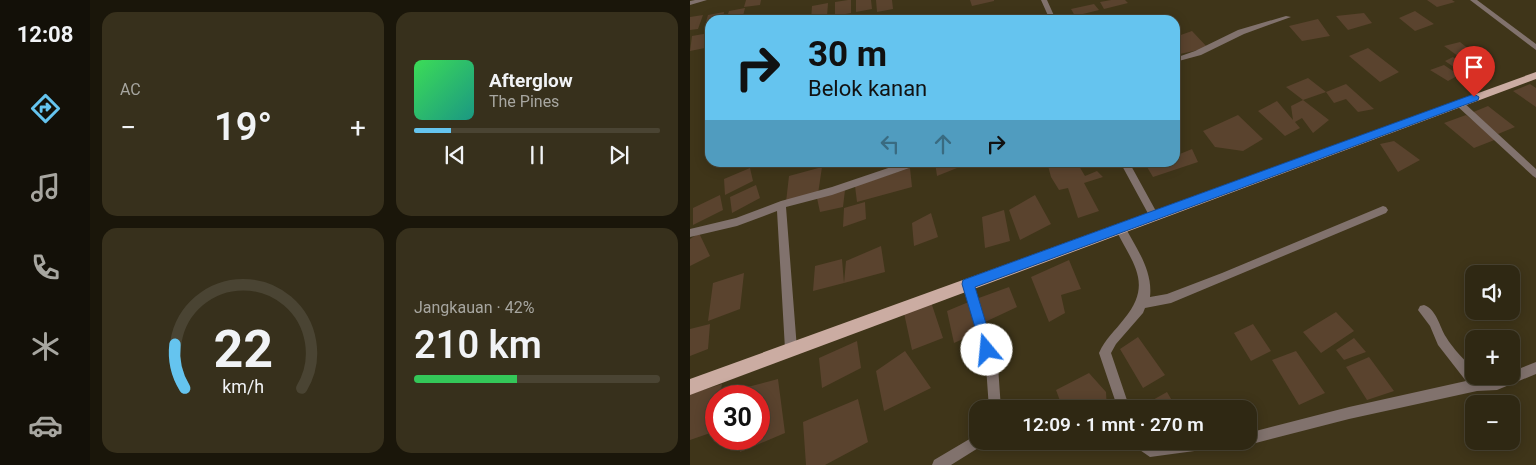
<!DOCTYPE html>
<html lang="id">
<head>
<meta charset="utf-8">
<style>
  body { margin:0; font-family:Roboto,sans-serif; background:#37301c; color:#f1f3f6; height:100vh; display:flex; flex-direction:column; font-size:19px; white-space:nowrap }
  * { box-sizing:border-box; margin:0 }
  p { font-size:16px; color:#a7a6a0 }
  .icon { flex:none; width:28px; height:28px; fill:none; stroke:currentColor; stroke-width:2; stroke-linecap:round; stroke-linejoin:round }
  .map { position:relative; flex:1; overflow:hidden }
  .panel { display:flex; flex-direction:column; gap:12px; padding:12px; background:#1a160a; width:600px }
  .panel>* { flex:none }
  .top-card { position:absolute; left:15px; top:15px; width:475px; height:152px; border-radius:15px; box-shadow:0 2px 12px #0003,0 0 0 1px #4a4433; background:#65c4ef; color:#111; overflow:hidden }
  .fabs { position:absolute; left:775px; top:265px; display:grid; gap:10px }
  .fabs a { display:grid; place-items:center; width:55px; height:55px; border-radius:10px; background:#2f2813; box-shadow:0 2px 12px #0003,0 0 0 1px #4a4433; font-size:25px }
  .speed { position:absolute; left:15px; top:385px; display:flex; gap:10px; font-size:25px; font-weight:700; text-align:center }
  .speed>* { display:grid; place-content:center; width:65px; height:65px; border-radius:50%; background:#2f2813; box-shadow:0 2px 12px #0003,0 0 0 1px #4a4433; line-height:1 }
  .speed .limit { border:8px solid #d22; background:#fff; color:#111 }
  .pin { position:absolute; display:grid; place-items:center; width:42px; height:42px; color:#fff; margin:-51px -21px; border-radius:50% 50% 50% 0; rotate:-45deg; box-shadow:0 0 5px #0007 }
  .pin .icon { rotate:45deg }
  .me { position:absolute; width:55px; margin:-28px; rotate:343deg; stroke-linejoin:round; filter:drop-shadow(0 0 4px #0008) }
  .turn { display:flex; align-items:center; gap:18px; height:105px; padding:0 20px; font-size:22px }
  .turn .icon { width:65px; height:65px; stroke-width:2.5 }
  .turn b { display:block; font-size:35px; line-height:42px }
  .lanes { display:flex; align-items:center; height:48px; padding:0 20px; background:#0003; justify-content:center; gap:25px; direction:ltr }
  .lanes .off { opacity:.35 }
  .big { font-size:38px; font-weight:600; line-height:1.1 }
  .panel .card { flex:1; display:flex; flex-direction:column; justify-content:center; gap:8px; min-width:0; padding:0 18px; border-radius:15px; background:#37301c }
  .panel .dial { align-items:center; gap:0 }
  .dial svg { height:130px; overflow:visible; fill:none; stroke:#4a4433; stroke-width:7; stroke-linecap:round; text-anchor:middle }
  .dial text { fill:#f1f3f6; stroke:none }
  .song { display:flex; align-items:center; gap:15px }
  .cover { width:60px; height:60px; border-radius:8px; background:linear-gradient(135deg,hsl(130 70% 55%),hsl(170 70% 35%)) }
  .played { height:5px; border-radius:2px; background:linear-gradient(90deg,#65c4ef 15%,#4a4433 15%) }
  .keys { display:flex; justify-content:space-around; direction:ltr }
  .heat { display:flex; justify-content:space-between; align-items:center; font-size:28px; direction:ltr }
  .charge { height:8px; border-radius:4px; background:linear-gradient(90deg,#34c759 42%,#4a4433 0) }
  .panel .tiles { flex:1; display:grid; gap:12px; grid-template-columns:repeat(2,1fr) }
  .trip { position:absolute; left:279px; top:400px; width:288px; height:50px; border-radius:15px; background:#2f2813; box-shadow:0 2px 12px #0003,0 0 0 1px #4a4433; font-weight:600; line-height:50px; text-align:center }
  main { display:flex; flex:1; min-height:0 }
  .tab-bar { display:flex; flex-direction:column; width:90px; justify-content:space-around; align-items:center; background:#131008; color:#a7a6a0 }
  .tab-bar .icon { width:35px; height:35px }
  .tab-bar .selected { color:#65c4ef }
  .tab-bar b { font-size:22px; color:#f1f3f6 }
  .map>svg:first-child { display:block }
  .building { fill:#5a432e }
  .lines { fill:none; stroke-linecap:round; stroke-linejoin:round }
  .street { fill:#81726d; fill-rule:evenodd }
  .primary { fill:#cbaca2; fill-rule:evenodd }
  .route { fill:#1a73e8; stroke:#114b97 }
</style>
</head>
<body>
<main>
<nav class="tab-bar">
<b>12:08</b>
<svg class="icon selected" aria-label="directions" viewBox="0 0 24 24"><path d="M12 3l9 9-9 9-9-9zM9 14v-3h6M13 9l2 2-2 2"/></svg>
<svg class="icon" aria-label="music" viewBox="0 0 24 24"><path d="M9 18V5l10-2v13"/><circle cx="6" cy="18" r="3"/><circle cx="16" cy="16" r="3"/></svg>
<svg class="icon" aria-label="phone" viewBox="0 0 24 24"><path d="M5 4h4l2 5-3 2q2 4 5 5l2-3 5 2v4C11 20 4 13 5 4z"/></svg>
<svg class="icon" aria-label="climate" viewBox="0 0 24 24"><path d="M12 3v18M4 7l16 10M4 17L20 7"/></svg>
<svg class="icon" aria-label="car" viewBox="0 0 24 24"><path d="M5 17H2v-5l4-1 3-4h7l3 4 3 1v5h-3M9 17h6M6 11h13"/><circle cx="7" cy="17" r="2"/><circle cx="17" cy="17" r="2"/></svg>
</nav>
<section class="panel">
<div class="tiles">
<div class="card"><p>AC</p>
<div class="heat"><a>−</a><b class="big">19°</b><a>+</a></div>
</div>
<div class="card">
<div class="song"><i class="cover"></i><div><b>Afterglow</b><p>The Pines</p></div></div>
<div class="played"></div>
<div class="keys"><svg class="icon" aria-label="previous" viewBox="0 0 24 24"><path d="M18 5L8 12l10 7zM5 5v14"/></svg><svg class="icon" aria-label="pause" viewBox="0 0 24 24"><path d="M8 5v14M16 5v14"/></svg><svg class="icon" aria-label="next" viewBox="0 0 24 24"><path d="M6 5l10 7-10 7zM19 5v14"/></svg></div>
</div>
<div class="card dial"><svg viewBox="0 0 100 80">
<path d="M14 69A42 42 0 1 1 86 69"/>
<path d="M14 69A42 42 0 0 1 8 42" stroke="#65c4ef"/>
<text x="50" y="56" font-size="32" font-weight="700">22</text>
<text x="50" y="72" font-size="11">km/h</text>
</svg></div>
<div class="card"><p>Jangkauan · 42%</p><b class="big">210 km</b><div class="charge"></div></div>
</div>
</section>
<div class="map">
<svg width="846" height="465" viewBox="0 0 846 465">
  <rect width="100%" height="100%" fill="#3f3519"/>
  <path class="building" d="M56,0h15l-1,5 -16,2z
    M158,0h3v13l-16,3v-14z
    M166,0h15l1,9 -16,3z
    M186,0h16l1,9 -16,3z
    M280,0h24v1l-22,5z
    M421,0h14l3,3 -24,6 -4,-7z
    M737,0h25l3,2 -18,5z
    M138,3l-1,14 -16,3 1,-14z
    M404,4l5,6 -24,6 -4,-7z
    M55,8l-3,12h-16l3,-9z
    M725,11l19,13 -19,7 -16,-13z
    M34,12l-1,8h-13v8l-6,1 4,-14z
    M674,13l8,10 -24,7 -12,-14z
    M13,15l-5,14 -8,1v-13z
    M628,19l12,17 -28,5 -13,-15z
    M502,31l16,17 -33,7v-18z
    M19,33l-4,15 -15,3 2,-15z
    M770,42l21,17 -12,5 -25,-18z
    M678,48l18,14 13,10 -19,10 -31,-26z
    M763,57l15,11 -7,4 -16,-11z
    M754,65l15,10 -11,6 -18,-11z
    M618,78l18,14 -23,8 26,20 -16,13 -11,-15 -7,4 5,6 -15,8 -27,-25 19,-10 16,19 -2,-14 12,-6 -17,-13z
    M656,84l28,25 -16,3 -12,-13 -12,4 -8,-11z
    M840,84l6,4v19l-23,-16z
    M798,106l27,21 -17,7 -27,-21z
    M548,115l25,24 -20,12 -28,-4 -12,-16z
    M776,115l31,24 -23,9 -30,-25z
    M704,141l26,19 -22,12 -18,-28z
    M502,149l6,13 -45,15 -6,-10 11,-5h17v-6z
    M245,162h27v4l-25,10z
    M357,162h37l1,2 -6,2 6,10 12,-5 6,6 -19,6 15,28 -21,7 -10,-30 -9,2 -8,-13z
    M132,167l-4,27 -32,8 3,-26z
    M60,168l3,13 -28,14 -1,-16z
    M220,168l2,19 -55,15 -2,-16z
    M66,185l4,13 -28,15 -2,-16z
    M155,190l-2,17 -23,5 -3,-14z
    M30,195l3,15 -30,15v-17z
    M345,195l16,29 -31,16 -11,-30z
    M175,202l1,17 -23,8 1,-19z
    M314,210l6,31 -25,7 -3,-31z
    M241,213l7,24 -24,9 -2,-23z
    M9,233l11,23 -20,10v-27z
    M191,246l4,26 -41,11 2,-22z
    M152,259l2,24 -31,8 2,-25z
    M379,260l12,29 -20,6 4,18 -16,9 -18,-45z
    M54,273l-4,36 -32,12 5,-38z
    M319,287l8,20 -32,15 -9,-23z
    M281,301l8,31 -25,11 -7,-32z
    M241,302l12,36 -31,12 -8,-37z
    M646,312l18,19 -33,22 -18,-21z
    M20,324l-2,25 -18,7v-27z
    M563,324l18,27 -20,10 -17,-28z
    M448,337l27,38 -22,13 -23,-39z
    M664,338l12,14 -22,8 -8,-10z
    M167,341l4,27 -39,20 -3,-30z
    M215,351l26,37 -47,23 -8,-40z
    M606,351l29,42 -26,12 -27,-45z
    M679,357l25,34 -27,9 -21,-33z
    M399,373l17,19 1,17h-44l-7,-19z
    M88,379l7,54 -45,19v-13h19v-43h-19v-7z
    M32,384l-2,12h-4v35l-26,9v-46z
    M477,392l10,17h-22l-4,-8z
    M168,399l10,43 -43,23h-19l-3,-43z"/>
  <g class="lines">
    <path class="street" d="M5,0h12l-17,5v-4z
      M351,0h6l9,20h-6z
      M780,0h7l59,44v6z
      M596,16l5,1 -47,17 -43,21 -26,7v-4l20,-7 43,-21z
      M769,100l3,1 74,68v9l-3,-2 -77,-71v-4z
      M216,162h16l-1,2 -89,31 -46,12 11,142 -2,4 -4,2 -4,-2 -2,-4 -8,-138 -40,15 -47,11v-8l46,-11 45,-17 51,-14z
      M430,162h9l28,51 2,3 -2,3h-6z
      M693,206l3,1 2,3 -2,3 -215,90 -26,5 -2,5 -27,31 -5,9 19,56h-12l-19,-56c6,-14 16,-22 25,-34 30,-36 8,-56 -9,-91l1,-3h8c12,23 29,45 26,72l17,-3 55,-21z
      M278,279l4,2 1,3 25,82 3,43h-12l-3,-43 -23,-82 1,-3z
      M734,305c13,5 15,21 22,32 7,12 19,23 28,34v5h4l2,3 31,-3v-4l25,-10v12l-39,16 -20,1 -128,28 -101,26 -5,-1 -1,-3h6v-8l101,-26 117,-26 -28,-36 -8,-19 -12,-16 2,-4z
      M288,434v7h6l-1,4 -32,20h-19l2,-5z
      M443,441h17l2,2 16,-2h62l-1,5 -5,1 -74,10 -16,-11z"/>
    <path class="primary" d="M846,72v7l-846,316v-16z"/>
  </g>
  <path class="route" d="M784,94l5,3 -1,3 -503,187 19,63 -2,4 -5,2 -4,-2 -21,-70 1,-4z"/>
</svg>
<div class="fabs">
<a><svg class="icon" aria-label="sound" viewBox="0 0 24 24"><path d="M4 9h4l5-4v14l-5-4H4zM17 9q2 3 0 6"/></svg></a>
<a>+</a>
<a>−</a>
</div>
<div class="speed"><div class="limit">30</div></div>
<div class="pin" style="left:784px;top:97px;background:#d93025"><svg class="icon" aria-label="arrive" viewBox="0 0 24 24"><path d="M6 21V4h12l-3 4 3 4H6"/></svg></div>
<svg class="me" style="left:297px;top:350px" viewBox="-20 -20 40 40"><circle r="19" fill="#fff"/><path d="M0-13L10 11 0 6-10 11z" fill="#1a73e8"/></svg>
<div class="trip">12:09 · 1 mnt · 270 m</div>
<div class="top-card">
<div class="turn"><svg class="icon" aria-label="right" viewBox="0 0 24 24"><path d="M7 20v-9h11M14 6l5 5-5 5"/></svg><div><b>30 m</b>Belok kanan</div></div>
<div class="lanes"><svg class="icon off" aria-label="left" viewBox="0 0 24 24"><path d="M17 20v-9H6M10 6l-5 5 5 5"/></svg><svg class="icon off" aria-label="ahead" viewBox="0 0 24 24"><path d="M12 20V5M6 11l6-6 6 6"/></svg><svg class="icon" aria-label="right" viewBox="0 0 24 24"><path d="M7 20v-9h11M14 6l5 5-5 5"/></svg></div>
</div>
</div>
</main>
</body>
</html>
